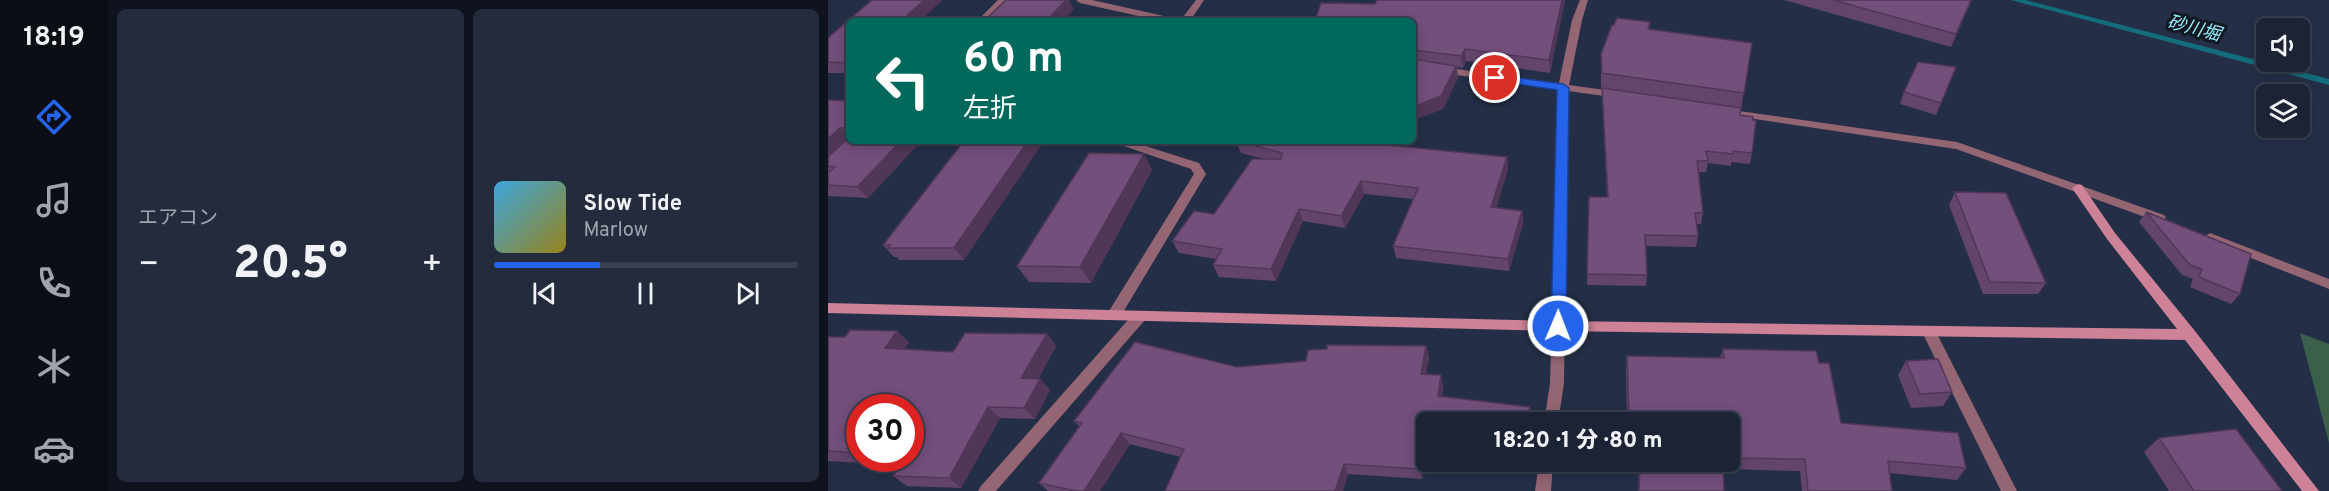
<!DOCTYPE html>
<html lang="ja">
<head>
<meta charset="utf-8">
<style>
  body { margin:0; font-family:Overpass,"Noto Sans JP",sans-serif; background:#242b3d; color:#f1f3f6; height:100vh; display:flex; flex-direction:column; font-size:22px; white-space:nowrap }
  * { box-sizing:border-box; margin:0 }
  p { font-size:20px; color:#a0a4ad }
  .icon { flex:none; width:33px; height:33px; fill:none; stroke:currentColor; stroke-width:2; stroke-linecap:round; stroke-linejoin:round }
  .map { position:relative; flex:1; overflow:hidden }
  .sheet { display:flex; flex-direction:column; gap:9px; padding:9px; background:#0f131d; width:720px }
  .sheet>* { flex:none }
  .banner { position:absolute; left:18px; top:18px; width:570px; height:126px; border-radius:9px; box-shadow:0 3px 15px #0003,0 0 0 2px #394050; background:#00695c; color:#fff; overflow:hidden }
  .fabs { position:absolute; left:1428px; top:18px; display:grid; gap:12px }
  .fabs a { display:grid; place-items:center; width:54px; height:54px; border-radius:9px; background:#1b2335; box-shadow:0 3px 15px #0003,0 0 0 2px #394050; font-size:30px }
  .speed { position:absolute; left:18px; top:394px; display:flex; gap:12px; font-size:30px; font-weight:700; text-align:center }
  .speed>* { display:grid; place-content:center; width:78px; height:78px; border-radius:50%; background:#1b2335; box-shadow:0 3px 15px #0003,0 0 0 2px #394050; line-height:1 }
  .speed .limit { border:9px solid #d22; background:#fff; color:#111 }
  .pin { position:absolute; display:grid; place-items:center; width:51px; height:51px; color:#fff; margin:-26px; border:3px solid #fff; border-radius:50%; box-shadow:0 2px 6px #0007 }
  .me { position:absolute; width:66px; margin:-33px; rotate:1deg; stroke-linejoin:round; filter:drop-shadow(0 0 4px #0008) }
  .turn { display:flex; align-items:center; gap:21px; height:126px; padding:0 18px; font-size:27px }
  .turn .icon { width:78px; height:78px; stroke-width:2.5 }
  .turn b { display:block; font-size:42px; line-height:51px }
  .big { font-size:45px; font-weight:800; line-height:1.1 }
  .sheet .card { flex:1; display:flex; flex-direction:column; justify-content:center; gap:9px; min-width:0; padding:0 21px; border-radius:9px; background:#242b3d }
  .song { display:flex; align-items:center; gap:18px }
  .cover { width:72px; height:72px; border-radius:9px; background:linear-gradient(135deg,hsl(200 70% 55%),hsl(50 70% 35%)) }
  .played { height:6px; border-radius:3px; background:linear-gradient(90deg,#2563eb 35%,#394050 35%) }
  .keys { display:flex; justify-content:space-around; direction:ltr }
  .heat { display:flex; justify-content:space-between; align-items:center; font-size:33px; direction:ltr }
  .sheet .tiles { flex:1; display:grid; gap:9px; grid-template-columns:repeat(2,1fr) }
  .trip { position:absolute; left:588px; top:412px; width:324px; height:60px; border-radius:9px; background:#1b2335; box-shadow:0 3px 15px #0003,0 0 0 2px #394050; font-weight:800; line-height:60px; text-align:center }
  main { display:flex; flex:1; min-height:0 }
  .tabs { display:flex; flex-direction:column; width:108px; justify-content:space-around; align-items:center; background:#0b0e15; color:#a0a4ad }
  .tabs .icon { width:42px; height:42px }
  .tabs .active { color:#2563eb }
  .tabs b { font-size:27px; color:#f1f3f6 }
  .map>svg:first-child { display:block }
  .green { fill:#3b5f4a }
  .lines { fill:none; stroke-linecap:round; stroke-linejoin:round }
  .stream { fill:#136d7c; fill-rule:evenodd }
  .street { fill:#946572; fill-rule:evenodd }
  .secondary { fill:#cd8297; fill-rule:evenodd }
  .wall { fill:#63446b; fill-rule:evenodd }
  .shaded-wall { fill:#503757 }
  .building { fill:#734f7c; stroke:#503757; stroke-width:1.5 }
  .route { fill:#2563eb; stroke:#184099; stroke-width:1.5 }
  .labels { text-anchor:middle; stroke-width:6; stroke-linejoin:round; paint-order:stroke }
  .far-water-label { font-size:18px; font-style:italic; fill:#94edff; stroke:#121822 }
</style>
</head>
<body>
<main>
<nav class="tabs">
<b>18:19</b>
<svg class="icon active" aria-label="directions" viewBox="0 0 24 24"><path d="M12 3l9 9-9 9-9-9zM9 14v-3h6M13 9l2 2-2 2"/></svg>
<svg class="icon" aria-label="music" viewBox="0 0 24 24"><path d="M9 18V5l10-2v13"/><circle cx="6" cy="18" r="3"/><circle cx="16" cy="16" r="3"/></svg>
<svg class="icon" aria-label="phone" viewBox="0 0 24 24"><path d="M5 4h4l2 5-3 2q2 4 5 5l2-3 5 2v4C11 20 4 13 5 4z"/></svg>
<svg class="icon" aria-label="climate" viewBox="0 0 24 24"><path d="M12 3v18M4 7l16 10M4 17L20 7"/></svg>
<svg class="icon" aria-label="car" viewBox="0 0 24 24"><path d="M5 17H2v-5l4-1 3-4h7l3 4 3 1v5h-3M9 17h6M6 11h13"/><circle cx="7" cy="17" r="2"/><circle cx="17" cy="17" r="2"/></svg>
</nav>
<section class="sheet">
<div class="tiles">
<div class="card"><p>エアコン</p>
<div class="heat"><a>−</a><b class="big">20.5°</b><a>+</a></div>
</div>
<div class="card">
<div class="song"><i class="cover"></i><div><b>Slow Tide</b><p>Marlow</p></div></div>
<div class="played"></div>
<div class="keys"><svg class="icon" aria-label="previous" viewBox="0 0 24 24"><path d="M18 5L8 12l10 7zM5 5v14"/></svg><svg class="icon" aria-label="pause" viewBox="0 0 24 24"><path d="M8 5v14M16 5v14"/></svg><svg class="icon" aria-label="next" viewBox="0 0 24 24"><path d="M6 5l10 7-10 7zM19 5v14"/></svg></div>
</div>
</div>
</section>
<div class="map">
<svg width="1501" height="491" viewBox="0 0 1501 491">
  <rect width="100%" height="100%" fill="#242f47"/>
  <path class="green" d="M1472,333l29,11v99z"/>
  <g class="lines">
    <path class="stream" d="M1183,0h14l304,79v6z"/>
    <path class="street" d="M170,0h9l-20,21h-10z
      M248,0h16l81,18 5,3h-17l-81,-18z
      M368,0h8l-14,21h-10z
      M752,0h8l-6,20 -13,65 50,7 5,3 -5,3 -51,-7 -4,292 -6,40h-14l6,-40 8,-294 -145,-20v-6l146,20 13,-63z
      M897,109l232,33 207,73 2,3 -6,4 -4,-1 -200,-72 -235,-35 -1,-2z
      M286,141h16l69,22 7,11 -87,145 -5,1 -5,-1 -1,-4 1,-4 85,-137 -3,-5 -76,-26z
      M1382,233l119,46v10l-123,-49 -2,-3z
      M312,311l5,1 1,4 -1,4 -149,171h-18l3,-5 154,-174z
      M1101,327l5,1 83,163h-16l-79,-159 2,-4z
      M711,462h14l-2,29h-16z"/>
    <path class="secondary" d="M1250,184l4,1 33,48 80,98 124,160h-17l-117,-151 -627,-9 -730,-18v-10l730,18 619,8 -70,-90 -35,-51z"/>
  </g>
  <path class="wall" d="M44,0h70l-22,21h-71v52h-21v-35z
    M737,0l-15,73 -84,-12 -3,7 -6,-1 1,11 -15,31 -30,11v-99l-38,-17z
    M956,0h188l-21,47z
    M822,22l-1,8 103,13 -12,72 12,38 -2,11 -19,-2v4l-23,-3 -2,9h-7l4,41 -2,11h-5l2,12 -2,11 -50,-1 1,29 -1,11 -59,-1 2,-88h18l-5,-108h-1v-35l13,-29z
    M1128,67l-20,48 -36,-11 4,-12z
    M0,100l21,1v40h72l-53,57 -40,-2z
    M136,141v119h-65l-2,-3h-3l-11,-12z
    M408,141h121l-2,1 152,15 1,12 -12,39 26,3 1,12 -14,48 -113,-13 -3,-12 20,-47 -49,-5 -19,34 -42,-7 -27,60 -57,-4 -6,-12 3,-6 -37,-6 -7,-12 42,-27 50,-55 -23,-6z
    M316,154l8,16 -61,113 -62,-1 -12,-16z
    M1127,192l91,91 -8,11h-55l-34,-89z
    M1318,212l94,82 -9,10 -41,-17 3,-8 -11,-4 -43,-53z
    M219,334l9,12 -18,33h2l10,11 -15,29 -35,-1 -39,70 -54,-2 -14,-10 7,-11 -72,-4v-124l81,5 -5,7 49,3zM32,408l50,51h-50z
    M598,346l3,11 -3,17 15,1 2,11 -1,11 89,20 -105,6v33l-4,23 -74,-5 -5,17h-178l16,-34 -51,-13 -30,47h-52l-9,-8 40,-57 -5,-5 163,-54 69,-6z
    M895,349l96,14 22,60 125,45 -9,12 -68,-7 3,18h-90l-2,-20 -77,-2 1,22h-86l1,-29h91v-39h-103l-1,-54 1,-13 93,2z
    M1078,361l46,31 -9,14 -32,2 -13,-33z
    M1331,438l123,53h-113l-25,-39z"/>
  <path class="shaded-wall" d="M96,0h18l-22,21h-19z
    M238,0h3l5,9 -11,12 -13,-4z
    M734,0h3l-15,73 -1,-13z
    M1143,0h1l-21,47 5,-13z
    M637,49l1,12 -3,7 -2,-12z
    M628,66l2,12 -15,31 -30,11v-13z
    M12,128l9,10 -21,23v-22z
    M73,141h20l-53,57 -11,-11z
    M200,141h16l-80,119 -10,-12z
    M316,154l8,16 -61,113 -11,-16z
    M679,157l1,12 -15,51 -2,-13z
    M533,181l3,13 -19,34 -4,-12z
    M471,209l4,12 -27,60 -5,-12z
    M694,211l1,12 -14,48 -1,-12z
    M69,331l12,11 -12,18 -12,-12z
    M219,334l9,12 -24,44 -11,-12z
    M598,346l3,11 -5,28 -3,-11z
    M613,375l2,11 -2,21 -3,-11z
    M212,379l10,11 -15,29 -11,-11z
    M160,407l12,11 -39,70 -12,-10z
    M702,407l1,10 -1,6h-3z
    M293,433l9,11 -30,47h-16z
    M596,443l2,9v4l-4,23 -3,-10z
    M516,464l4,10 -5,17h-8z"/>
  <path class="building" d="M44,0h52l-23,21h-52v42l-21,-1v-24z
    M178,0h60l-16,17 17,4h-83z
    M549,0h185l-13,60 -84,-11 -4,7 -48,-6v-29h-98l6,-18 54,1z
    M1005,0h138l-15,34z
    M323,18l11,3h-15z
    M789,18l33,4 -2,7 104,14 -8,50 -142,-20 -1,-19 11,-29h2z
    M585,59l43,7 -15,30 -28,11z
    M1090,62l38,5 -15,36 -37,-11z
    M774,88l139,20 -1,7 13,2v3l3,1 -4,32 -19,-2v3l-27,-3 2,10h-11l6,52h-8l3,23 -53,-1 2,40 -60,-1 2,-77h19z
    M0,100l21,1v27h-9l-12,11z
    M21,137v4h52l-44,46 -29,-2v-12l7,-6 -7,-1v-9z
    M136,141h64l-74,107h-66l2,-3h-7z
    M410,141h108l161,16 -16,50 31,4 -14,48 -115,-13 25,-58 -57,-7 -20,35 -42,-7 -28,60 -58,-4 9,-16 -50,-8 22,-30 20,3 38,-55h29l1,-6z
    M261,153l55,1 -64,113 -63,-1z
    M1127,192l51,1 40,90 -56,-1z
    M1318,212l105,42 -11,40 -41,-17 3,-8 -12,-4z
    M22,330l47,1 -12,17 68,4 12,-19 82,1 -26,44 19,1 -16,29 -36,-1 -39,71 -56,-2 11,-17h6v-51h-50v45l-32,-2v-114h17z
    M307,342l102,25 69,-6 2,-11 19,-1v-4l99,1 -5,28 20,1 -3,21 92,11 -3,16h-101v20h-2l-5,26 -75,-5 -9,27h-170l19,-42 -63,-16 -37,58h-8l-37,-8 43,-60 -8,-2z
    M895,349l93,2 3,12h10l12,60 117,10 8,35 -78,-7 4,30h-84l-3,-32 -75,-1v-35h-88l-13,-1 -2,-66 97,2z
    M1110,359l14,33 -32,2 -14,-33z
    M1408,429l46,62h-88l-35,-53z
    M812,462h83l1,29h-85z"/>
  <path class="route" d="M667,75l68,9 6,4 -3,238 -2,4h-11l-2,-4 6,-236 -66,-10v-4z"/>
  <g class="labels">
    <g class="far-water-label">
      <text transform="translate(1366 28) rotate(15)" y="6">砂川堀</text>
    </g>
  </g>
</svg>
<div class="fabs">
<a><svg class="icon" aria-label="sound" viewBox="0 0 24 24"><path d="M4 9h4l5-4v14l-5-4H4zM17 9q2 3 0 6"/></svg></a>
<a><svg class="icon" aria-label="layers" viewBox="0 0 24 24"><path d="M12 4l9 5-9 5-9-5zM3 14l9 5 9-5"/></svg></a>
</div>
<div class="speed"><div class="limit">30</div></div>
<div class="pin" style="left:667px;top:78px;background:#d93025"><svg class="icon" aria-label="arrive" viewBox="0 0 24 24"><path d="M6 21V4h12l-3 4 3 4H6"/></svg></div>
<svg class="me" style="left:730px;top:326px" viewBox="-20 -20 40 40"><circle r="17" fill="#2563eb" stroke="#fff" stroke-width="3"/><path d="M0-11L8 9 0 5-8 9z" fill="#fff"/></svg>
<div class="trip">18:20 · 1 分 · 80 m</div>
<div class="banner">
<div class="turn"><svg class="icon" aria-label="left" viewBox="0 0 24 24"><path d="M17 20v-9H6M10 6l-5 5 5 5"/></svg><div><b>60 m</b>左折</div></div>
</div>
</div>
</main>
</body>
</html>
